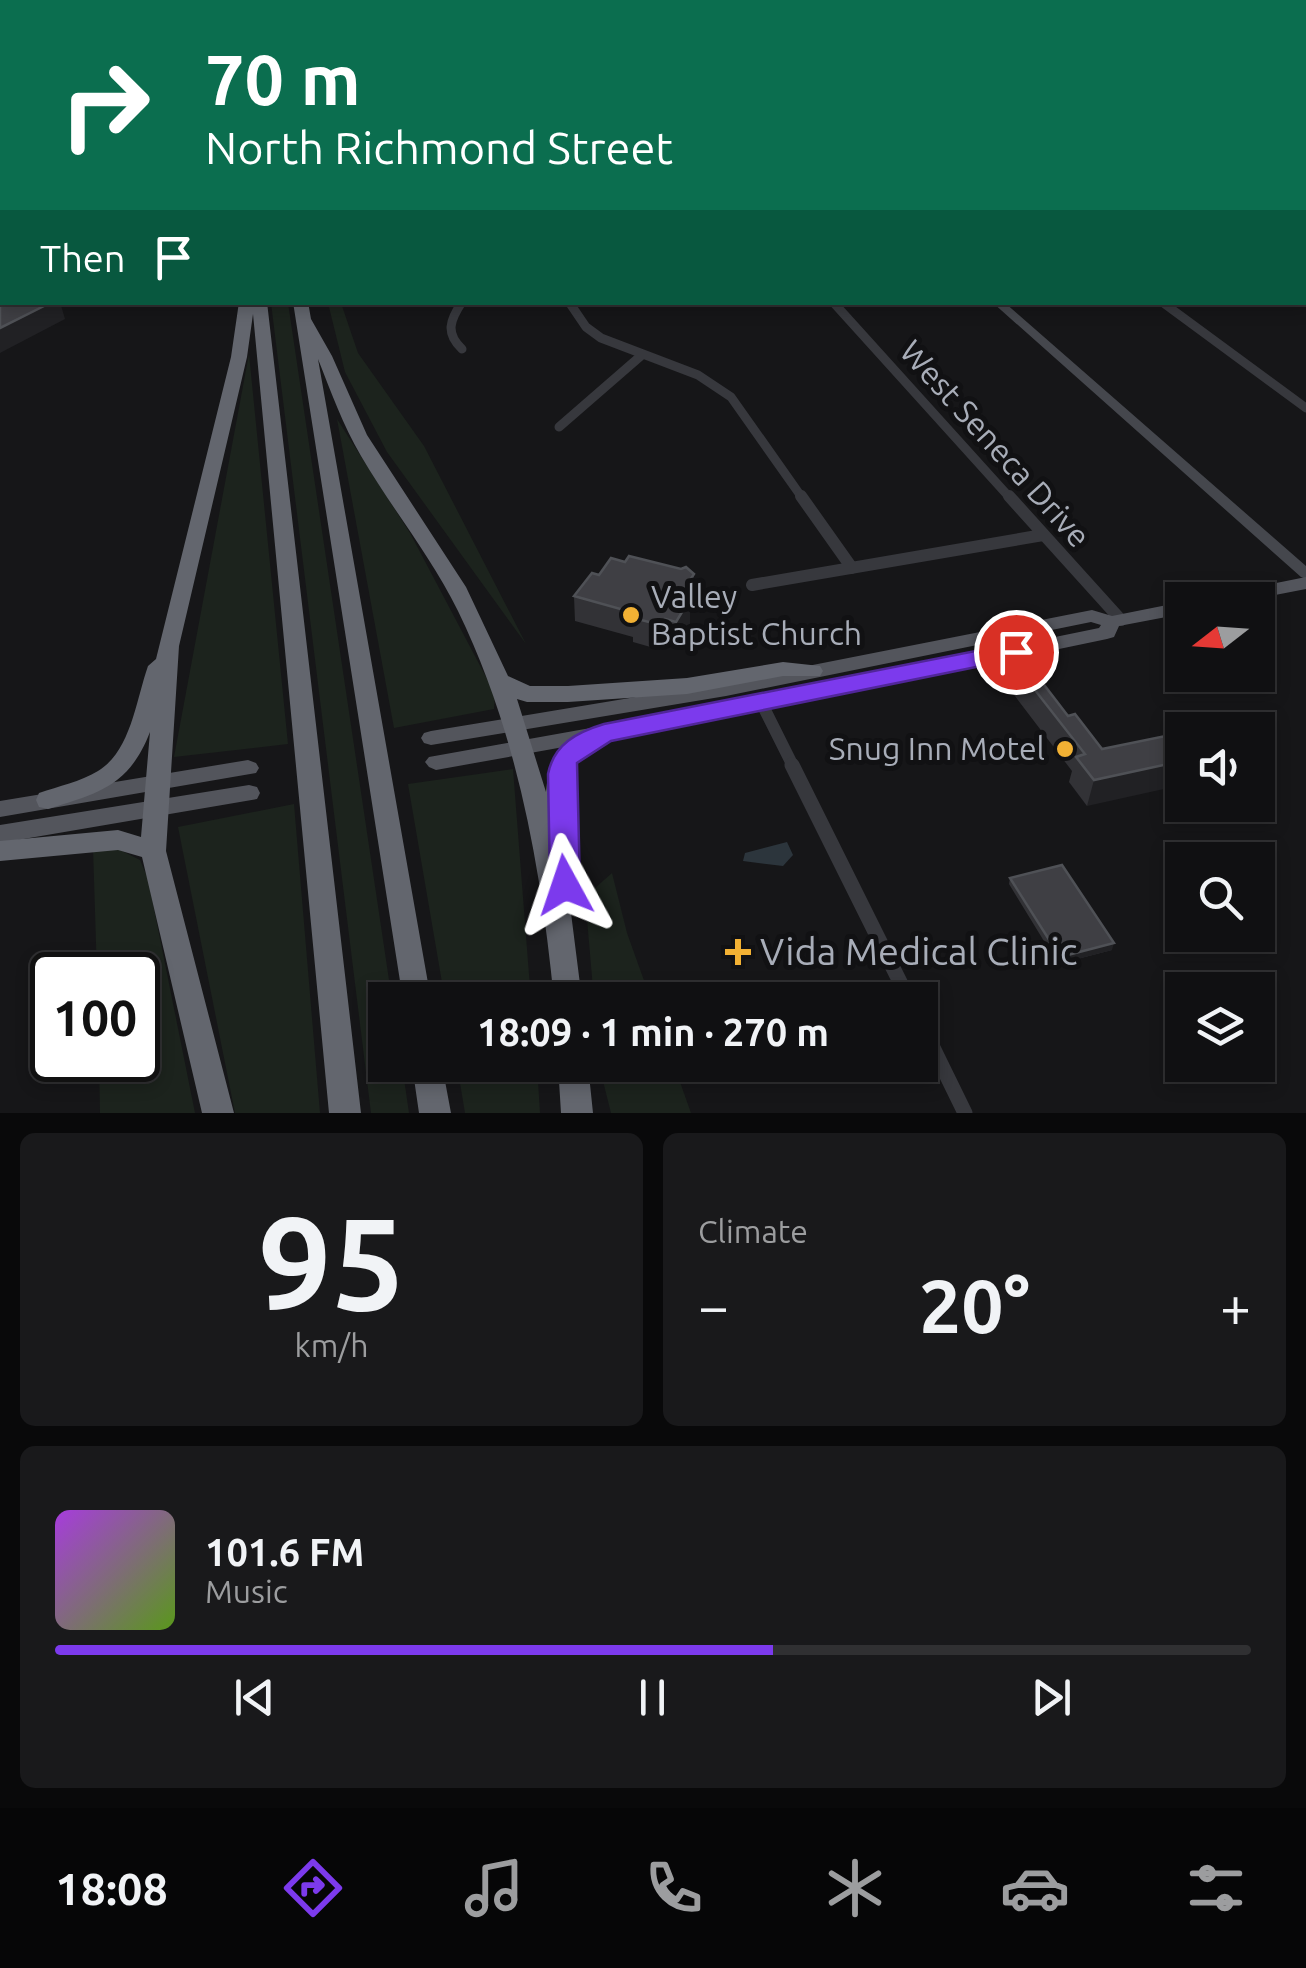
<!DOCTYPE html>
<html lang="en">
<head>
<meta charset="utf-8">
<style>
  body { margin:0; font-family:Ubuntu,sans-serif; background:#19191b; color:#f1f3f6; height:100vh; display:flex; flex-direction:column; font-size:38px; white-space:nowrap }
  * { box-sizing:border-box; margin:0 }
  p { font-size:32px; color:#9c9d9f }
  .icon { flex:none; width:55px; height:55px; fill:none; stroke:currentColor; stroke-width:2; stroke-linecap:round; stroke-linejoin:round }
  .map { position:relative; height:1113px; overflow:hidden }
  .details { display:flex; flex-direction:column; gap:20px; padding:20px; background:#09090a; flex:1 }
  .details>* { flex:none }
  .top-card { position:absolute; left:0px; top:0px; width:1308px; height:305px; box-shadow:0 5px 15px #0003,0 0 0 2px #303032; background:#0b6e4f; color:#fff; overflow:hidden }
  .needle { width:65px; rotate:253deg }
  .controls { position:absolute; left:1165px; top:582px; display:grid; gap:20px }
  .controls a { display:grid; place-items:center; width:110px; height:110px; border-radius:0px; background:#101012; box-shadow:0 5px 15px #0003,0 0 0 2px #303032; font-size:50px }
  .speed { position:absolute; left:30px; top:952px; display:flex; gap:20px; font-size:50px; font-weight:700; text-align:center }
  .speed>* { display:grid; place-content:center; width:130px; height:130px; border-radius:50%; background:#101012; box-shadow:0 5px 15px #0003,0 0 0 2px #303032; line-height:1 }
  .speed .limit { border:5px solid #111; border-radius:15px; background:#fff; color:#111 }
  .pin { position:absolute; display:grid; place-items:center; width:85px; height:85px; color:#fff; margin:-42px; border:5px solid #fff; border-radius:50%; box-shadow:0 2px 10px #0007 }
  .me { position:absolute; width:110px; margin:-55px; rotate:355deg; stroke-linejoin:round; filter:drop-shadow(0 0 8px #0008) }
  .turn { display:flex; align-items:center; gap:35px; height:210px; padding:0 40px; font-size:45px }
  .turn .icon { width:130px; height:130px; stroke-width:2.5 }
  .turn b { display:block; font-size:70px; line-height:85px }
  .then { display:flex; align-items:center; height:95px; padding:0 40px; background:#0003; gap:20px; font-size:38px }
  .big { font-size:75px; font-weight:700; line-height:1.1 }
  .details .widget { flex:1; display:flex; flex-direction:column; justify-content:center; gap:15px; min-width:0; padding:0 35px; border-radius:15px; background:#19191b }
  .details .dial { align-items:center; gap:0 }
  .dial b { font-size:130px; line-height:1 }
  .song { display:flex; align-items:center; gap:30px }
  .cover { width:120px; height:120px; border-radius:15px; background:linear-gradient(135deg,hsl(280 70% 55%),hsl(90 70% 35%)) }
  .played { height:10px; border-radius:5px; background:linear-gradient(90deg,#7c3aed 60%,#303032 60%) }
  .keys { display:flex; justify-content:space-around; direction:ltr }
  .heat { display:flex; justify-content:space-between; align-items:center; font-size:55px; direction:ltr }
  .details .tiles { flex:1; display:grid; gap:20px; grid-template-columns:1fr 1fr }
  .widget:last-child { grid-column:span 2 }
  .trip { position:absolute; left:368px; top:982px; width:570px; height:100px; border-radius:0px; background:#101012; box-shadow:0 5px 15px #0003,0 0 0 2px #303032; font-weight:700; line-height:100px; text-align:center }
  .menu { display:flex; height:160px; justify-content:space-around; align-items:center; background:#060607; color:#9c9d9f }
  .menu .icon { width:70px; height:70px }
  .menu .active { color:#7c3aed }
  .menu b { font-size:45px; color:#f1f3f6 }
  .map>svg:first-child { display:block }
  .green { fill:#1c231d }
  .water { fill:#2c353c }
  .lines { fill:none; stroke-linecap:round; stroke-linejoin:round }
  .street-far3 { stroke:#37383d; stroke-width:6 }
  .street-far2 { stroke:#37383d; stroke-width:9 }
  .street-far1 { stroke:#37383d; stroke-width:12 }
  .street { stroke:#37383d; stroke-width:15 }
  .secondary { fill:#45474d; fill-rule:evenodd }
  .primary { fill:#53555c; fill-rule:evenodd }
  .highway { fill:#63666e; fill-rule:evenodd }
  .wall { fill:#323236 }
  .shaded-wall { fill:#212124 }
  .building { fill:#3f3f44; stroke:#4f5156; stroke-width:2.5 }
  .route { fill:#7c3aed; stroke:#51269a; stroke-width:2.5 }
  .poi-dot { fill:#f2b134; stroke:#111113; stroke-width:4 }
  .labels { text-anchor:middle; stroke-width:10; stroke-linejoin:round; paint-order:stroke }
  .street-label { font-size:32px; fill:#a8adb8; stroke:#111113 }
  .poi-label { font-size:32px; fill:#a8adb8; stroke:#111113; text-anchor:start }
  .near-poi-label { font-size:38px; fill:#a8adb8; stroke:#111113; text-anchor:start }
</style>
</head>
<body>
<div class="map">
<svg width="1306" height="1113" viewBox="0 0 1306 1113">
  <rect width="100%" height="100%" fill="#161618"/>
  <path class="green" d="M271,303h17l104,697h-7v65h17l7,48h-38z
    M328,303h13l17,50 66,93 102,198 -139,-192 -42,-80z
    M249,354l39,390 -114,13z
    M337,419l73,114 85,161 -1,15 -100,19z
    M513,769l18,231h-86l-37,-216z
    M294,804l26,309h-85l-57,-286z
    M93,848h23l24,12 8,19 47,234h-95l-1,-53h39v-85h-41z
    M612,873l15,60 24,67h-57l-7,-81 8,-31z
    M457,1065h80l3,48h-75z
    M599,1065h75l17,48h-80z"/>
  <path class="water" d="M787,842l6,13 -10,11 -40,-5 2,-8z"/>
  <g class="lines">
    <path class="street-far3" d="M15,0l13,2
      M341,0l7,2
      M499,0l15,2
      M647,2l32,-2
      M1054,2l31,-2"/>
    <path class="street-far2" d="M462,302c-12,18 -17,31 0,47
      M569,302l17,25 15,11 97,37 33,22 72,102
      M833,302l178,197
      M1162,302l144,106
      M559,427l84,-73"/>
    <path class="street-far1" d="M801,496l51,72
      M1009,496l112,124
      M752,585l291,-50
      M762,704l32,64"/>
    <path class="street" d="M792,765l117,235
      M920,1021l45,92"/>
    <path class="secondary" d="M649,0h7l2,2h-7z
      M1305,22h1v4h-1z
      M992,302h12l302,264v13l-5,-2z"/>
    <path class="primary" d="M1306,577v12l-57,11h-37l9,-6z
      M1182,602v12l-63,12 -5,11 -7,2 -371,77 -300,54 -7,-3 -4,-5 4,-5 307,-55 363,-74 2,-3 -10,-3 -365,74 -295,49 -7,-2 -3,-5 3,-5 7,-2 295,-49 366,-72 20,6z
      M248,760l8,3 3,5 -3,5 -256,44v-16z
      M249,785l8,2 3,6 -3,6 -257,44v-18z"/>
    <path class="highway" d="M221,0h8v2h-8z
      M246,0h8l1,2h-8z
      M239,302h28l94,811h-32l-76,-799 -6,43 -68,289 -13,205 68,262h-32l-60,-256 -24,-7 -118,11v-20l118,-11 23,7 9,-105c-21,54 -51,61 -102,77l-9,-2 -3,-7 3,-7c20,-7 41,-11 59,-22 33,-20 38,-71 50,-105l8,-7 75,-302z
      M293,302h15l3,17 21,37 35,79 99,152 42,89 22,10h38l119,-8 96,-16 37,4 3,5 -3,5h-37l-96,18 -119,8h-41l-10,-3 29,93c3,-39 21,-57 58,-67l8,2 4,6c-10,13 -30,13 -39,27 -16,21 0,115 0,144l-6,9 11,87h-28c-13,-133 -37,-268 -96,-389 -27,-55 -66,-102 -97,-155 -18,-31 -30,-64 -43,-97l113,641h-28z
      M412,1065h30l9,48h-32z
      M558,1065h30l5,48h-32z"/>
  </g>
  <path class="wall" d="M625,562l69,36 -4,6v19l-15,23 -10,-3 -4,7 -28,-8v-5l-58,-16 -1,-25 25,-21z
    M1010,658l92,91 78,-16 -93,73 -18,-24 3,-11 -67,-88z
    M1010,878l102,72 -54,14 -49,-80z"/>
  <path class="shaded-wall" d="M52,302h8l5,17 -65,34v-25z
    M694,574v24l-4,6v19l-15,23 1,-24 4,-26z
    M665,619v24l-4,7v-25z
    M1182,761v24l-95,21 7,-26z
    M1114,943l-2,7 -54,14 2,-7z"/>
  <path class="building" d="M2,289v13h50l-52,26v-37z
    M629,556l52,13 5,-2 8,7 -14,22 10,3 -14,23 -11,-3 -4,6 -28,-7 2,-5 -61,-17 18,-23 7,2 12,-17 14,4z
    M1022,656l46,60 7,-2 27,35 78,-16 2,2v26l-88,19 -18,-23 9,-3 -75,-96z
    M1062,865l52,78 -54,14 -50,-79z"/>
  <path class="route" d="M1016,643l12,9 -3,5 -414,84 -34,22 3,122 -5,9 -10,3 -11,-3 -4,-9 -2,-111c6,-30 29,-42 56,-50z"/>
  <g class="poi-dot">
    <circle cx="631" cy="615" r="10"/>
    <circle cx="1065" cy="749" r="10"/>
    <path d="M733 937h10v10h10v10h-10v10h-10v-10h-10v-10h10z"/>
  </g>
  <g class="labels">
    <g class="street-label">
      <text transform="translate(995 444) rotate(48)" y="11">West Seneca Drive</text>
    </g>
    <g class="poi-label">
      <text x="651" y="608">Valley<tspan x="651" dy="37">Baptist Church</tspan></text>
      <text x="1045" y="760" text-anchor="end">Snug Inn Motel</text>
    </g>
    <g class="near-poi-label">
      <text x="760" y="965">Vida Medical Clinic</text>
    </g>
  </g>
</svg>
<div class="controls">
<a><svg class="needle" viewBox="-14 -14 28 28"><path d="M0-13l5 13h-10z" fill="#e53935"/><path d="M0 13l5-13h-10z" fill="#9c9d9f"/></svg></a>
<a><svg class="icon" aria-label="sound" viewBox="0 0 24 24"><path d="M4 9h4l5-4v14l-5-4H4zM17 9q2 3 0 6"/></svg></a>
<a><svg class="icon" aria-label="search" viewBox="0 0 24 24"><circle cx="10" cy="10" r="6"/><path d="M15 15l6 6"/></svg></a>
<a><svg class="icon" aria-label="layers" viewBox="0 0 24 24"><path d="M12 4l9 5-9 5-9-5zM3 14l9 5 9-5"/></svg></a>
</div>
<div class="speed"><div class="limit">100</div></div>
<div class="pin" style="left:1016px;top:652px;background:#d93025"><svg class="icon" aria-label="arrive" viewBox="0 0 24 24"><path d="M6 21V4h12l-3 4 3 4H6"/></svg></div>
<svg class="me" style="left:565px;top:885px" viewBox="-20 -20 40 40"><path d="M0-17L14 15 0 8-14 15z" fill="#7c3aed" stroke="#fff" stroke-width="4"/></svg>
<div class="trip">18:09 · 1 min · 270 m</div>
<div class="top-card">
<div class="turn"><svg class="icon" aria-label="right" viewBox="0 0 24 24"><path d="M7 20v-9h11M14 6l5 5-5 5"/></svg><div><b>70 m</b>North Richmond Street</div></div>
<div class="then">Then<svg class="icon" aria-label="arrive" viewBox="0 0 24 24"><path d="M6 21V4h12l-3 4 3 4H6"/></svg></div>
</div>
</div>
<section class="details">
<div class="tiles">
<div class="widget dial"><b>95</b><p>km/h</p></div>
<div class="widget"><p>Climate</p>
<div class="heat"><a>−</a><b class="big">20°</b><a>+</a></div>
</div>
<div class="widget">
<div class="song"><i class="cover"></i><div><b>101.6 FM</b><p>Music</p></div></div>
<div class="played"></div>
<div class="keys"><svg class="icon" aria-label="previous" viewBox="0 0 24 24"><path d="M18 5L8 12l10 7zM5 5v14"/></svg><svg class="icon" aria-label="pause" viewBox="0 0 24 24"><path d="M8 5v14M16 5v14"/></svg><svg class="icon" aria-label="next" viewBox="0 0 24 24"><path d="M6 5l10 7-10 7zM19 5v14"/></svg></div>
</div>
</div>
</section>
<nav class="menu">
<b>18:08</b>
<svg class="icon active" aria-label="directions" viewBox="0 0 24 24"><path d="M12 3l9 9-9 9-9-9zM9 14v-3h6M13 9l2 2-2 2"/></svg>
<svg class="icon" aria-label="music" viewBox="0 0 24 24"><path d="M9 18V5l10-2v13"/><circle cx="6" cy="18" r="3"/><circle cx="16" cy="16" r="3"/></svg>
<svg class="icon" aria-label="phone" viewBox="0 0 24 24"><path d="M5 4h4l2 5-3 2q2 4 5 5l2-3 5 2v4C11 20 4 13 5 4z"/></svg>
<svg class="icon" aria-label="climate" viewBox="0 0 24 24"><path d="M12 3v18M4 7l16 10M4 17L20 7"/></svg>
<svg class="icon" aria-label="car" viewBox="0 0 24 24"><path d="M5 17H2v-5l4-1 3-4h7l3 4 3 1v5h-3M9 17h6M6 11h13"/><circle cx="7" cy="17" r="2"/><circle cx="17" cy="17" r="2"/></svg>
<svg class="icon" aria-label="filters" viewBox="0 0 24 24"><path d="M4 7h16M4 17h16"/><circle cx="9" cy="7" r="2"/><circle cx="15" cy="17" r="2"/></svg>
</nav>
</body>
</html>
